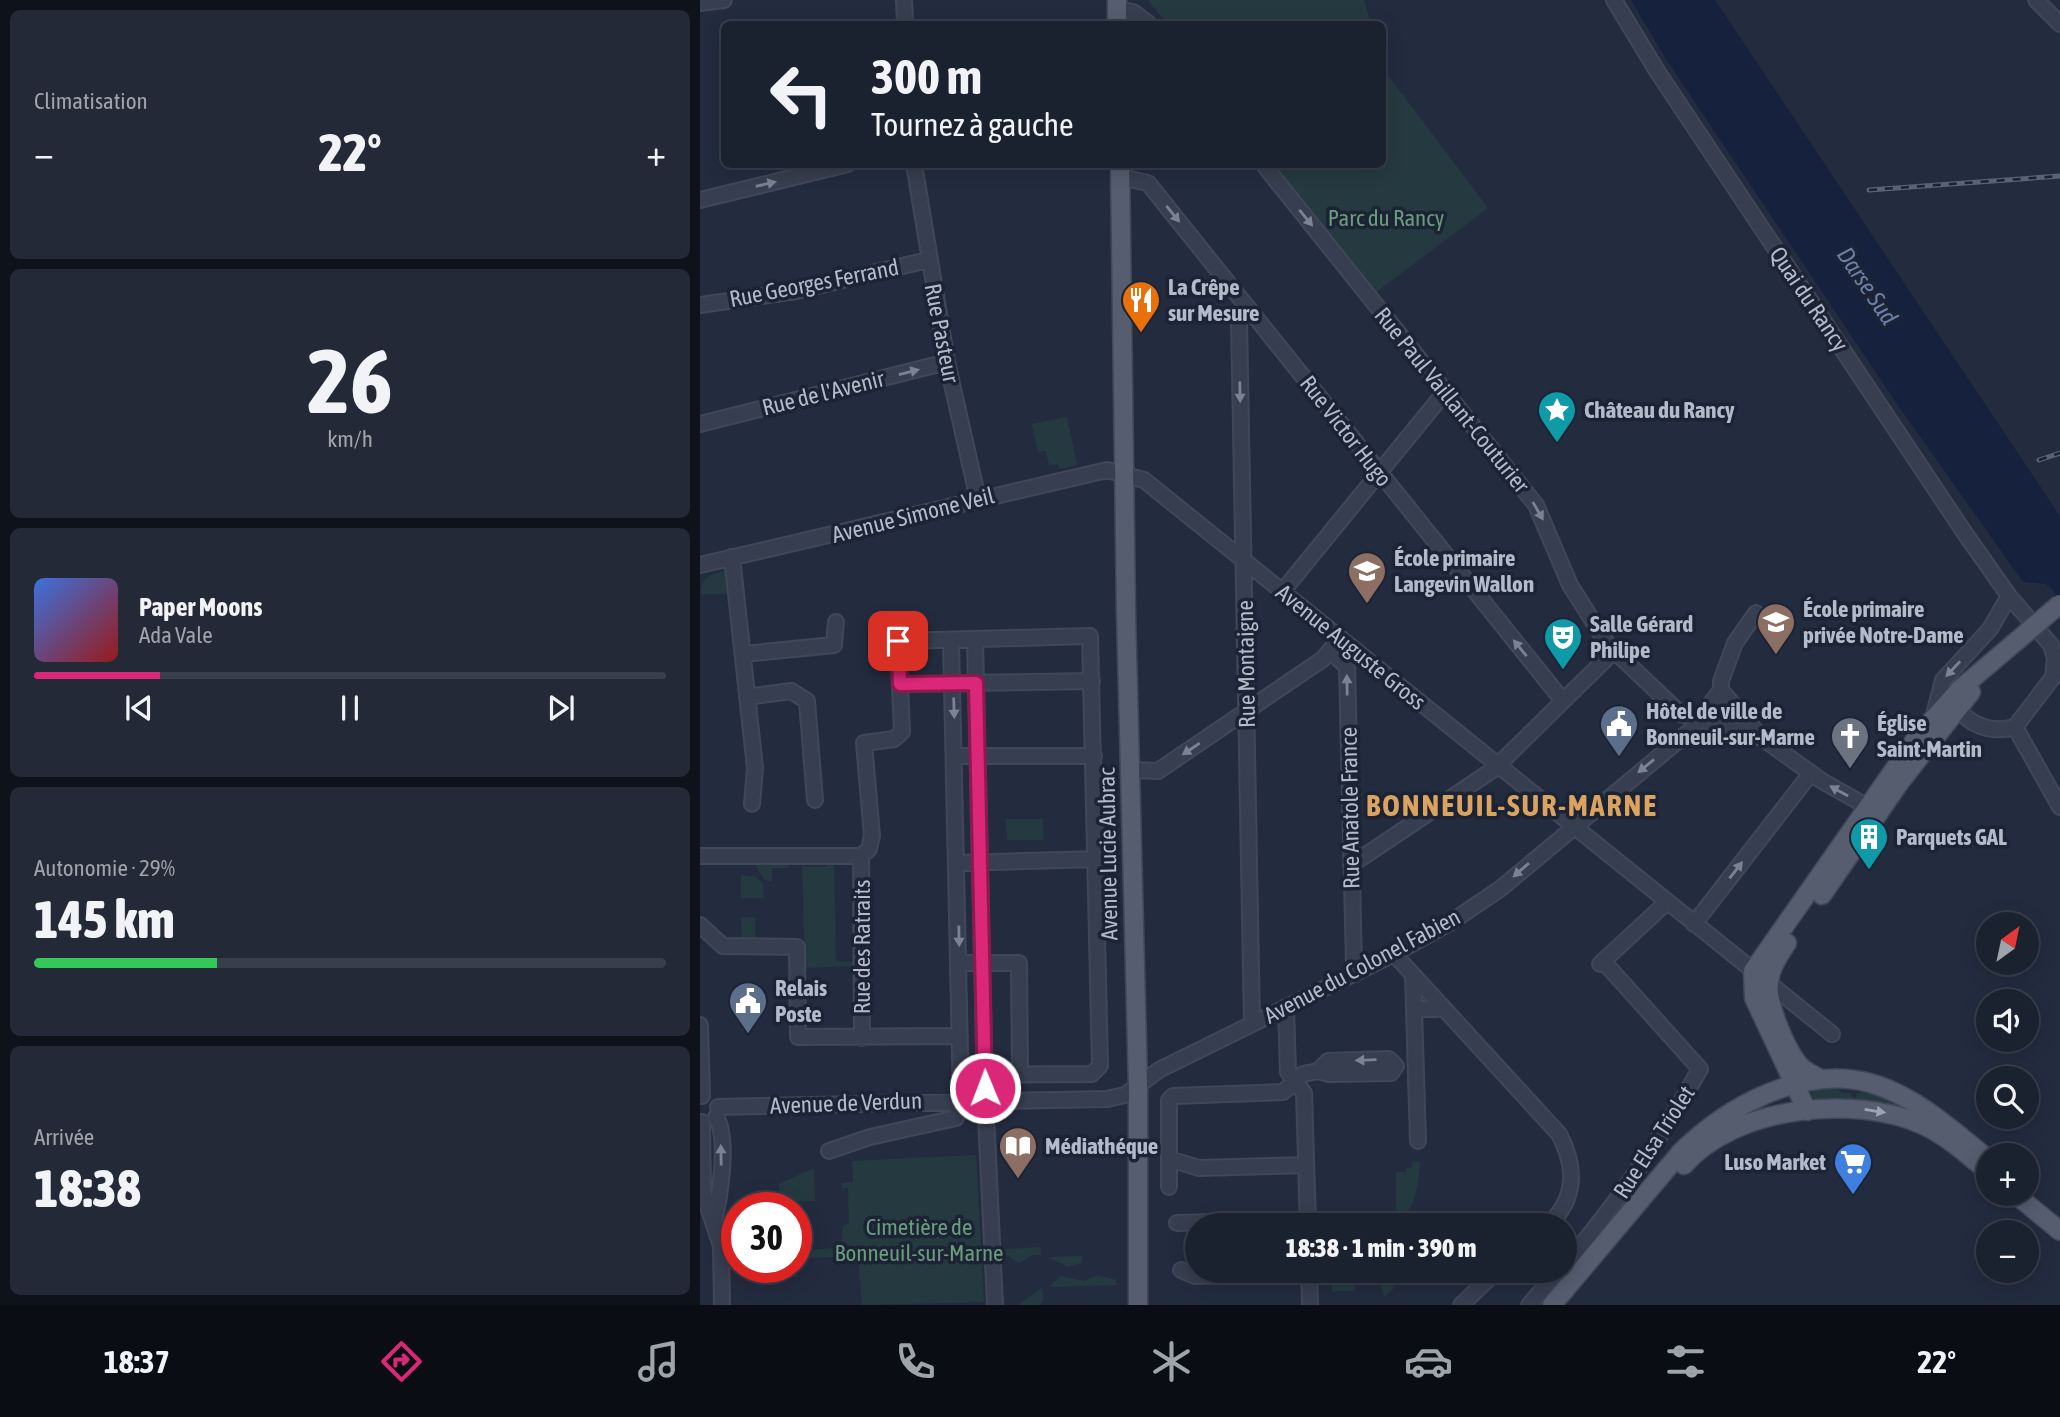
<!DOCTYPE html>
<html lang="fr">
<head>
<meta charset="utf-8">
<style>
  body { margin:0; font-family:"Asap Condensed",sans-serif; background:#232937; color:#f1f3f6; height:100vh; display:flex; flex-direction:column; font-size:26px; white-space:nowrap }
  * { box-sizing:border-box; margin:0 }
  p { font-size:23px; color:#9fa3aa }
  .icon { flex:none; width:38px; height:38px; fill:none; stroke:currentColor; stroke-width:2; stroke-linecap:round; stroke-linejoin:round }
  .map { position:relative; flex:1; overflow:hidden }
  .sheet { display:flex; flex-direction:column; gap:10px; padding:10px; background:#0e121a; width:700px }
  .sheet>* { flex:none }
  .guide { position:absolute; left:21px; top:21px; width:665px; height:147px; border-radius:10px; box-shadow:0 4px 18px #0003,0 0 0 2px #383e4b; background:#1a212f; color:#f1f3f6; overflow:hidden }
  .needle { width:46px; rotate:33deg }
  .fabs { position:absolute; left:1276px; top:912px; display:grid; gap:14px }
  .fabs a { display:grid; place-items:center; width:63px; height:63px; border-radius:50%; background:#1a212f; box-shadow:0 4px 18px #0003,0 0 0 2px #383e4b; font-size:35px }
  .speed { position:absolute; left:21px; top:1192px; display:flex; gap:14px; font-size:35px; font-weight:700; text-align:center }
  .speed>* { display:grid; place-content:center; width:91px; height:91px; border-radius:50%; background:#1a212f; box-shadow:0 4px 18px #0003,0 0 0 2px #383e4b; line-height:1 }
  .speed .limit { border:10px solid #d22; background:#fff; color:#111 }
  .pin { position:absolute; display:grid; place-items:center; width:60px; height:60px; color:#fff; margin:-30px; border-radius:14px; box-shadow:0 4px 10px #0006 }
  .me { position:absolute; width:77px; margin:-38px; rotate:359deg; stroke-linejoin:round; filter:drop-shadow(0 0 5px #0008) }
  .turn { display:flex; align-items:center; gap:24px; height:147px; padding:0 35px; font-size:32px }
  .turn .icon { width:91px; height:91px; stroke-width:2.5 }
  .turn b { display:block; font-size:49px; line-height:60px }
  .big { font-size:52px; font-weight:800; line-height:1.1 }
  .sheet .widget { flex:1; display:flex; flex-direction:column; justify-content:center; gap:10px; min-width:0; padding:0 24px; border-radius:10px; background:#232937 }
  .sheet .dial { align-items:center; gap:0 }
  .dial b { font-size:91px; line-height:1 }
  .song { display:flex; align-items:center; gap:21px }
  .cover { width:84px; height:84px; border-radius:10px; background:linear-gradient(135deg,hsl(220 70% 55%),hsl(0 70% 35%)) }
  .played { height:7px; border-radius:4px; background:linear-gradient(90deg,#db2777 20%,#383e4b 20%) }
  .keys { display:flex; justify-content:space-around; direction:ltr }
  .heat { display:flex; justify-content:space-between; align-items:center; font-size:38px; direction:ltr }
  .charge { height:10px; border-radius:5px; background:linear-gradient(90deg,#34c759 29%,#383e4b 0) }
  .trip { position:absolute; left:485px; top:1213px; width:392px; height:70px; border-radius:35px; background:#1a212f; box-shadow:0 4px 18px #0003,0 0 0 2px #383e4b; font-weight:800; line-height:70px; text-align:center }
  .tab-bar { display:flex; height:112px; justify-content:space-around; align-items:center; background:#0a0d13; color:#9fa3aa }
  .tab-bar .icon { width:49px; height:49px }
  .tab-bar .selected { color:#db2777 }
  .tab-bar b { font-size:32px; color:#f1f3f6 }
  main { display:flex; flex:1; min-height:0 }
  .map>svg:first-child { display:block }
  .green { fill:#253a40 }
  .water { fill:#16213e }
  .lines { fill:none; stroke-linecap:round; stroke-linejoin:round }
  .minor-casing { stroke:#404758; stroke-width:18 }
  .major-casing { stroke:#404758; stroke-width:21 }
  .minor { stroke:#373e4f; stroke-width:14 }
  .major { stroke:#555d6f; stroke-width:18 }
  .rail-casing { stroke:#596276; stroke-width:5 }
  .rail { stroke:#1c2334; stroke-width:2.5; stroke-dasharray:8; stroke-linecap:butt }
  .major-bridge-casing { stroke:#404758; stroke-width:21; stroke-linecap:butt }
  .major-bridge { stroke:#555d6f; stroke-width:18 }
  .oneway { fill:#7b8293 }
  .oneway2 { fill:#9ca3b3 }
  .route-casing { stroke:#8e194d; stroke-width:18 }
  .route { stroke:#db2777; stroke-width:12 }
  .labels { text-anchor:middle; stroke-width:7; stroke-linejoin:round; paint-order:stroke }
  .park-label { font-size:23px; fill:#699c7b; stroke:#1c2334 }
  .street-label { font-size:23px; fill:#b3baca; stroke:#1c2334 }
  .poi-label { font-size:23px; font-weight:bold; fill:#b3baca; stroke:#1c2334; text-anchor:start }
  .water-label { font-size:24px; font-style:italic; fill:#6b7fab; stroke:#1c2334 }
  .district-label { font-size:30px; font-weight:bold; letter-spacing:2px; fill:#daa35f; stroke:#1c2334 }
</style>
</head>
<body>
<main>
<section class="sheet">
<div class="widget"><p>Climatisation</p>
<div class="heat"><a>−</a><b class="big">22°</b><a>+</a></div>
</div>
<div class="widget dial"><b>26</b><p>km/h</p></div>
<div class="widget">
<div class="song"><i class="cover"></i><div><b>Paper Moons</b><p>Ada Vale</p></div></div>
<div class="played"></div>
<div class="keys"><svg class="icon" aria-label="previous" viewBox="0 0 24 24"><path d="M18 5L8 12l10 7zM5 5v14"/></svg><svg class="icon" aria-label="pause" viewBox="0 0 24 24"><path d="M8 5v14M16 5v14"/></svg><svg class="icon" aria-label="next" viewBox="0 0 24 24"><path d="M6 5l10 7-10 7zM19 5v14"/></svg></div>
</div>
<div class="widget"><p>Autonomie · 29%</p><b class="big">145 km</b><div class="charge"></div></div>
<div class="widget"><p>Arrivée</p><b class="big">18:38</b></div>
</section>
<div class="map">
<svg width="1360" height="1305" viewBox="0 0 1360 1305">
  <rect width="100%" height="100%" fill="#232c3f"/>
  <path class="green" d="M448,0h216l7,24h-204z
    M683,61l4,13 101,134 -113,85 -100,-128 107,-1z
    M367,417l10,48 -17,4 -2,-5 -9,1 -3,-14 -8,1 -6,-28z
    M27,571l3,23h-29c-1,-18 11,-20 26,-23z
    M306,819h37l1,21h-37z
    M134,861l2,100 19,1v4l-50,2 -3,-106 3,5h21v-5z
    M89,862v6h-17v14l-8,-3 -10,-16z
    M41,875l15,2 7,7 1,14h-23z
    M55,917v23l-13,1 -1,-23z
    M1136,1088l6,5h8l5,7 1,-6c27,-12 79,32 101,47l-138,-39 -8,-6 3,-6z
    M276,1155l8,147 -122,3 -4,-48 -61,1v18h-22l-1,-8 22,-1v-17l45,-2 2,-23 6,-1 -1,-36h-6v-5l11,-1 -1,-21z
    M712,1161l8,1c0,14 -5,46 -16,54l-8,-7v-37h10v-4l6,-1z
    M114,1168l1,33h-16v16h-3v-9l-17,-1v-23z
    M341,1247v8h-8l-14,8 -14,-9v-5z
    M382,1256v7l-14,4 -21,-10z
    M631,1271h13l11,8v12l-23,1z
    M662,1271v-1l38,1 -7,18 -9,8 -6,-22 -14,-1z
    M398,1275l18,5v5l-66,2 10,-11 24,5z
    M342,1288l1,12 -3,5h-22z"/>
  <path class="water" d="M931,0h84l345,516v82l-14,-14 -23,-2 -126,-178 -229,-342z"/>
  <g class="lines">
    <defs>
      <path id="minor" d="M204,0l1,24
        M914,0l43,71 307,461 45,64 42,49 4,13 -2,19 -38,50
        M1336,0l24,24
        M0,3l24,-3
        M417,9l16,3 16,12
        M214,164l33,198 31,137
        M563,164l273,341 34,80 38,60 73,69 81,24 60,43 46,26
        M421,177l27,6 415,518
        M0,200l148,-36
        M0,305l96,-14 132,-31
        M547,307l-6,5 -2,8 13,704
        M0,424l247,-62
        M32,557l23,211 -3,36
        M0,565l407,-95 37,10 688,554
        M582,592l163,-200
        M275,640l10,455 10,210
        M630,651l17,16 7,298 4,7
        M43,654l91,-9 2,-23
        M200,684l192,-3
        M1021,690l40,47
        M47,697l44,-6 16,10 8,99
        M1258,701v8c15,18 34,24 57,18
        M1233,718l10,-38 47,-51 19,-33
        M1315,727l45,80
        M256,756h138
        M431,770l27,1 165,-112 13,-16
        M0,856h161l8,-7 3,-13 -8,-93 30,-4 8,-7 -4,-91 192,-5 10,430 -8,8 -131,1
        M161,856l1,182
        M258,863l138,-4
        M651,865l143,-96 120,-118
        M994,924l117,-151
        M0,925l23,21 74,1 1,90 162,-1
        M694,954l165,180c17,32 18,65 -11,91
        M259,963h60l1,111
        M900,964l67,-62
        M713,976l1,33h23l4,-3
        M586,1007l2,65 16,21 4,132
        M714,1009l4,132
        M0,1025l2,71
        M18,1107l389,-8 18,-4 34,-25 235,-116 54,-30 52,-35 191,-159 30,-40v-9l14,-38 21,-30
        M2,1122l1,70 18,54 1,59
        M129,1151l41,-14 86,-19 5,-17 -10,-461
        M469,1159l30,9 107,-3
        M469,1187v-87l4,-4 110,-4 20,-18 15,-3 11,3 62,-1 5,-7 -7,-7 -61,2 -10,10
        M14,1220c6,-22 15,-83 2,-103
        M477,1223l130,-3
        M864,1265c54,-61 96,-126 136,-196l-97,-108
        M481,1270l14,6 114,-3
        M609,1270l1,35
        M761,1305l37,-35
        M829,1305l30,-35"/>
      <path id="major" d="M417,24v-24
        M420,164l6,448 12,474v219
        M1122,895l78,-113 71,-90
        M1087,943c-8,12 -17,25 -18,40 -3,20 18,70 33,85 5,4 13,8 18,11
        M1107,1111l-53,-113 -1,-27 164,-234 43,-48 59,-50
        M984,1165c51,-59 171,-71 239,-40 24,11 45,30 65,47
        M1315,1194l45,37
        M852,1305l129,-153c47,-46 121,-87 189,-69 44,12 84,48 118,76"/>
    </defs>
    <use href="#minor" class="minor-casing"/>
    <use href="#major" class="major-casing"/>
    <use href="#minor" class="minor"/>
    <use href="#major" class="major"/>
    <defs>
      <path id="rail" d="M1169,190l191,-14
        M1339,460l21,-7"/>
    </defs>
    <use href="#rail" class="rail-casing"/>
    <use href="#rail" class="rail"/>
    <defs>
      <path id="major-bridge" d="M1319,639l41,-35"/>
    </defs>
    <use href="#major-bridge" class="major-bridge-casing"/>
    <use href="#major-bridge" class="major-bridge"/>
  </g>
  <defs><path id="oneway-solid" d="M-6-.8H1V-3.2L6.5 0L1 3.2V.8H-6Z" transform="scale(1.75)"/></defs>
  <g class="oneway">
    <use href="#oneway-solid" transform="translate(66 184) rotate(-13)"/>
    <use href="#oneway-solid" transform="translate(473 214) rotate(51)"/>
    <use href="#oneway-solid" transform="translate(606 218) rotate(51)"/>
    <use href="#oneway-solid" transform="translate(209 372) rotate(-14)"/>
    <use href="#oneway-solid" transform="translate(540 392) rotate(89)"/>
    <use href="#oneway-solid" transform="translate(838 511) rotate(60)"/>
    <use href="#oneway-solid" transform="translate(820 648) rotate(-129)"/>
    <use href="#oneway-solid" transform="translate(1253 669) rotate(133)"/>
    <use href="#oneway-solid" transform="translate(647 685) rotate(-91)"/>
    <use href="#oneway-solid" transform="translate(254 708) rotate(88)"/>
    <use href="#oneway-solid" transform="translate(491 749) rotate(146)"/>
    <use href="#oneway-solid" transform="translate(946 766) rotate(141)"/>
    <use href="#oneway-solid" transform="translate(1139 791) rotate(-151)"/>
    <use href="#oneway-solid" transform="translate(821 870) rotate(139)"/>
    <use href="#oneway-solid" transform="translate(1036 870) rotate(-52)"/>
    <use href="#oneway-solid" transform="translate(259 936) rotate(89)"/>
    <use href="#oneway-solid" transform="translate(666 1060) rotate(178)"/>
    <use href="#oneway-solid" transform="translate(21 1155) rotate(-91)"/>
  </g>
  <use class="oneway2" href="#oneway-solid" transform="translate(1175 1111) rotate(9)"/>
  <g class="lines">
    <defs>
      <path id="route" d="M198,641l2,43 76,-1 9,405"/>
    </defs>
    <use href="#route" class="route-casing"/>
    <use href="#route" class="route"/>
  </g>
  <defs>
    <symbol id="restaurant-pin" viewBox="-11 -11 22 30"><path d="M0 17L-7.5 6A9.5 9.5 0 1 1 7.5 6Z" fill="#e8710a" stroke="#1c2334"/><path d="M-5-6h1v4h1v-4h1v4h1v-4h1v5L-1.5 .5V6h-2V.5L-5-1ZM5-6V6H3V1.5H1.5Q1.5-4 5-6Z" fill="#fff"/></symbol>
    <symbol id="sight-pin" viewBox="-11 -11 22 30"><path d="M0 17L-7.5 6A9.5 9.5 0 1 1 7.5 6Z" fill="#0f9aa8" stroke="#1c2334"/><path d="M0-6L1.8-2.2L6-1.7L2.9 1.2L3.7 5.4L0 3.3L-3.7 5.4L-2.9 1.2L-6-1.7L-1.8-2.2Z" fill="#fff"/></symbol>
    <symbol id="school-pin" viewBox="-11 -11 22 30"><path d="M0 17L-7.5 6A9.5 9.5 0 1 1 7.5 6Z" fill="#8d6e63" stroke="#1c2334"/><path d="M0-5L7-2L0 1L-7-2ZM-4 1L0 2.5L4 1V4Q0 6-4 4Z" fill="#fff"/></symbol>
    <symbol id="theatre-pin" viewBox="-11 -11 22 30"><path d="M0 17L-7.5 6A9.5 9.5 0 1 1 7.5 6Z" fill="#0f9aa8" stroke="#1c2334"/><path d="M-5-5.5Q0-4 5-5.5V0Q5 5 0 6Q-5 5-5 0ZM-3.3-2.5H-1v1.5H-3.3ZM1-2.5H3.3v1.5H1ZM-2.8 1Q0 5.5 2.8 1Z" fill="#fff"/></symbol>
    <symbol id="civic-pin" viewBox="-11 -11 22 30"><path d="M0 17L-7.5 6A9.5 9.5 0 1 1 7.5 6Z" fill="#5c6f8a" stroke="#1c2334"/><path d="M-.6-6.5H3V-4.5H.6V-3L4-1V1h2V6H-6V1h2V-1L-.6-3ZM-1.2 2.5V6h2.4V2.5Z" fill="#fff"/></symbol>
    <symbol id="church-pin" viewBox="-11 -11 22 30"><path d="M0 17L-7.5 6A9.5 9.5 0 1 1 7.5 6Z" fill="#6b7280" stroke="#1c2334"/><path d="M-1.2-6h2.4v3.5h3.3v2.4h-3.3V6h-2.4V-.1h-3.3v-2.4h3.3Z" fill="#fff"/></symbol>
    <symbol id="building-pin" viewBox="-11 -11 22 30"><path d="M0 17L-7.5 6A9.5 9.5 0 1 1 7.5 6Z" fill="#0f9aa8" stroke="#1c2334"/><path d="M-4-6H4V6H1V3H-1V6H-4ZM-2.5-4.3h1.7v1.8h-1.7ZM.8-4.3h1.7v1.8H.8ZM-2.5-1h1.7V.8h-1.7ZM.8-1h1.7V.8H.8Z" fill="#fff"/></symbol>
    <symbol id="library-pin" viewBox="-11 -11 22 30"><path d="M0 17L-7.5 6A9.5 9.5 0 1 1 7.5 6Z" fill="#8d6e63" stroke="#1c2334"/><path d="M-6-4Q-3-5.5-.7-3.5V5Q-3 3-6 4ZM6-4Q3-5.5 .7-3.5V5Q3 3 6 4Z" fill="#fff"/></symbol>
    <symbol id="supermarket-pin" viewBox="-11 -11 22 30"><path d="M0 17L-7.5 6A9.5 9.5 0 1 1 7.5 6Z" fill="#3f7fe0" stroke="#1c2334"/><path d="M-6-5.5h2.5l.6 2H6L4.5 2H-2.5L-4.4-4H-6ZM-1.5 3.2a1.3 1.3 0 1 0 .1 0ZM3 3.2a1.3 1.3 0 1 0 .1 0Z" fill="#fff"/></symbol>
  </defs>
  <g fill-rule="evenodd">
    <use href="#restaurant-pin" x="419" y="278" width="44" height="60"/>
    <use href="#sight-pin" x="835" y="388" width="44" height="60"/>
    <use href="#school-pin" x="645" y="549" width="44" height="60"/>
    <use href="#school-pin" x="1054" y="600" width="44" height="60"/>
    <use href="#theatre-pin" x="841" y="615" width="44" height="60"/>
    <use href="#civic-pin" x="897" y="702" width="44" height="60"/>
    <use href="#church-pin" x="1128" y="714" width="44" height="60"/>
    <use href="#building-pin" x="1147" y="815" width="44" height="60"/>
    <use href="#civic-pin" x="26" y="979" width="44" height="60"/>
    <use href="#library-pin" x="296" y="1124" width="44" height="60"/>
    <use href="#supermarket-pin" x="1131" y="1140" width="44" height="60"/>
  </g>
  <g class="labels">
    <g class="park-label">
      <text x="686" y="226">Parc du Rancy</text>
      <text x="219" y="1235">Cimetière de<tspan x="219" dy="26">Bonneuil-sur-Marne</tspan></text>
    </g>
    <g class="street-label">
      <text transform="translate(114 283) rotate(-11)" y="8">Rue Georges Ferrand</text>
      <text transform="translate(1109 299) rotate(56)" y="8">Quai du Rancy</text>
      <text transform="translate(242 333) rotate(79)" y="8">Rue Pasteur</text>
      <text transform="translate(123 393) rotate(-14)" y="8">Rue de l'Avenir</text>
      <text transform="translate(752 400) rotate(51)" y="8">Rue Paul Vaillant-Couturier</text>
      <text transform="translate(646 431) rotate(52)" y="8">Rue Victor Hugo</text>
      <text transform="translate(213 515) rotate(-14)" y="8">Avenue Simone Veil</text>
      <text transform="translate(651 647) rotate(39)" y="8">Avenue Auguste Gross</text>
      <text transform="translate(546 664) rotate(-91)" y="8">Rue Montaigne</text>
      <text transform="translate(650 808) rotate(-91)" y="8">Rue Anatole France</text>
      <text transform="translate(408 854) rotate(-91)" y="8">Avenue Lucie Aubrac</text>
      <text transform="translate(162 947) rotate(-90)" y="8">Rue des Ratraits</text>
      <text transform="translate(662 966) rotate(-28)" y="8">Avenue du Colonel Fabien</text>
      <text transform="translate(146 1103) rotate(-2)" y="8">Avenue de Verdun</text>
      <text transform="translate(954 1142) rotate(-57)" y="8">Rue Elsa Triolet</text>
    </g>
    <g class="poi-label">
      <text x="468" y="295">La Crêpe<tspan x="468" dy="26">sur Mesure</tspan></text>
      <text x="884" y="418">Château du Rancy</text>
      <text x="694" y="566">École primaire<tspan x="694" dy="26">Langevin Wallon</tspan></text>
      <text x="1103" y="617">École primaire<tspan x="1103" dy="26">privée Notre-Dame</tspan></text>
      <text x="890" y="632">Salle Gérard<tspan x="890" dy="26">Philipe</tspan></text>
      <text x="946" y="719">Hôtel de ville de<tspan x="946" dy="26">Bonneuil-sur-Marne</tspan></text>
      <text x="1177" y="731">Église<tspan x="1177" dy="26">Saint-Martin</tspan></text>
      <text x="1196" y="845">Parquets GAL</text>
      <text x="75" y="996">Relais<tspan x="75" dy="26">Poste</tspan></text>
      <text x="345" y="1154">Médiathéque</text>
      <text x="1126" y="1170" text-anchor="end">Luso Market</text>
    </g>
    <g class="water-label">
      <text transform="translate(1167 286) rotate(56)" y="8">Darse Sud</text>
    </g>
    <g class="district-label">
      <text x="812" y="816">BONNEUIL-SUR-MARNE</text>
    </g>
  </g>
</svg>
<div class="fabs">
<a><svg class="needle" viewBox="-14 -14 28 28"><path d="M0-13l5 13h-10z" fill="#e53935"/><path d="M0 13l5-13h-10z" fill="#9fa3aa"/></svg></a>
<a><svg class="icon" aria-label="sound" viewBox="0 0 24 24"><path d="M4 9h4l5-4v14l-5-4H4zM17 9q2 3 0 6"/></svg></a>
<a><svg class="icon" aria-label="search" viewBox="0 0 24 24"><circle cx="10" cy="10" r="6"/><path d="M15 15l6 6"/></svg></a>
<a>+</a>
<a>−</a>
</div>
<div class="speed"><div class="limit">30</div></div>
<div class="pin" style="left:198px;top:641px;background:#d93025"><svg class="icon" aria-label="arrive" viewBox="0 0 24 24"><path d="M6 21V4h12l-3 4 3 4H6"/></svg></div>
<svg class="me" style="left:285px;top:1088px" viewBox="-20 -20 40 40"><circle r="17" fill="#db2777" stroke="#fff" stroke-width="3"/><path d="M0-11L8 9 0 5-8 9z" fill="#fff"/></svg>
<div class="trip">18:38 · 1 min · 390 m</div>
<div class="guide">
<div class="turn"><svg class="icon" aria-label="left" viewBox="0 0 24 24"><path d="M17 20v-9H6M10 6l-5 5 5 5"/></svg><div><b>300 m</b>Tournez à gauche</div></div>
</div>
</div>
</main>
<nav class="tab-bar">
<b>18:37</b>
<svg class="icon selected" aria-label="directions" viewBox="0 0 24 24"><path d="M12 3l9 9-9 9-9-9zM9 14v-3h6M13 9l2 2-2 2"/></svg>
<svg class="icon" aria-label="music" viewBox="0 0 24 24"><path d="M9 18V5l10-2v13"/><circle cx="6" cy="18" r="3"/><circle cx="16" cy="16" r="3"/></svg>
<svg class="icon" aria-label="phone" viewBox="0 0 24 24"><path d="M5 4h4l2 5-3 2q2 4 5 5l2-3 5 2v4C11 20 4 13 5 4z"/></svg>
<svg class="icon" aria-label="climate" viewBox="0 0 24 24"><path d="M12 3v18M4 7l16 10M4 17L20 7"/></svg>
<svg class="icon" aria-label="car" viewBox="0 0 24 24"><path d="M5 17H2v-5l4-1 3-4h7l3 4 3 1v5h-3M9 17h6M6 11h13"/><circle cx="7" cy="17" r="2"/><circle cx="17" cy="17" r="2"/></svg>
<svg class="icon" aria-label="filters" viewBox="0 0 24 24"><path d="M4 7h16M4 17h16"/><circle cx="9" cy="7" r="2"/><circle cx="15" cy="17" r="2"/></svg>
<b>22°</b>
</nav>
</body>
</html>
